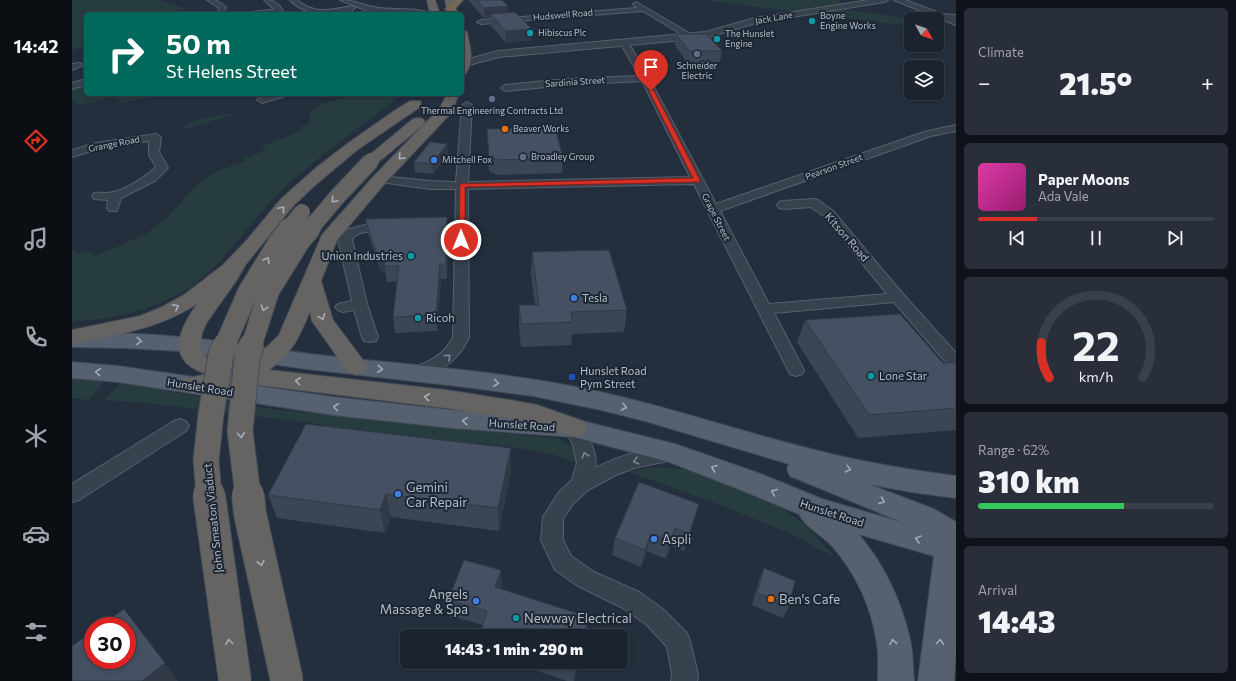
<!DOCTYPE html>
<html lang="en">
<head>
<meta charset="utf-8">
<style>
  body { margin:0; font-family:Commissioner,sans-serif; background:#282f3a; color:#f1f3f6; height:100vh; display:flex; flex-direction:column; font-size:15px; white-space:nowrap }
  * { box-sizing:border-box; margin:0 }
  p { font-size:13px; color:#a0a4aa }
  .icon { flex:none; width:22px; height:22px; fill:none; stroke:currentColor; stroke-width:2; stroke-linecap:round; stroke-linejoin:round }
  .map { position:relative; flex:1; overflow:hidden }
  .details { display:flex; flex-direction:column; gap:8px; padding:8px; background:#0f1319; width:280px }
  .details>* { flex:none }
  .banner { position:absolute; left:12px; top:12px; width:380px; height:84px; border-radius:6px; box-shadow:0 2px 6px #0003,0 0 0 1px #39404a; background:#00695c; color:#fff; overflow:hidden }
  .needle { width:26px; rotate:130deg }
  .tools { position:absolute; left:832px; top:12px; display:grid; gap:8px }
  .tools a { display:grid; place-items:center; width:40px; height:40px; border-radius:6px; background:#1b232e; box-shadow:0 2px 6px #0003,0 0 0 1px #39404a; font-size:20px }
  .speed { position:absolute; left:12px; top:617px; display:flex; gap:8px; font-size:20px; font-weight:700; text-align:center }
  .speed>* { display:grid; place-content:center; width:52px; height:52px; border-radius:50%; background:#1b232e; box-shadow:0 2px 6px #0003,0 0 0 1px #39404a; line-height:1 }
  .speed .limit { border:6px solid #d22; background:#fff; color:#111 }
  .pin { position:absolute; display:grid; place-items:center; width:34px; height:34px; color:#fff; margin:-41px -17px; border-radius:50% 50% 50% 0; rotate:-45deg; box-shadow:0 0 4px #0007 }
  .pin .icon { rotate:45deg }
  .me { position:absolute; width:44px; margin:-22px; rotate:0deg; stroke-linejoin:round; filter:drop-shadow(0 0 3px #0008) }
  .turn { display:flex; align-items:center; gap:14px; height:84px; padding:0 16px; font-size:18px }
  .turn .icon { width:52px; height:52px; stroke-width:2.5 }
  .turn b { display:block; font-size:28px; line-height:34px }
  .big { font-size:30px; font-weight:800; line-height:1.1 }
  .details .card { flex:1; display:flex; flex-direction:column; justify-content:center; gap:6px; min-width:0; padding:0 14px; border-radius:6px; background:#282f3a }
  .details .dial { align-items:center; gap:0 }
  .dial svg { height:104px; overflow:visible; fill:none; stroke:#39404a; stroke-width:7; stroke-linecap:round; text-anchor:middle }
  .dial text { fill:#f1f3f6; stroke:none }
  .song { display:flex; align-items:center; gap:12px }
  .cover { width:48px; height:48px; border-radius:6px; background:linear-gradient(135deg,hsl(320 70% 55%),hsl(320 70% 35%)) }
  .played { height:4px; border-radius:2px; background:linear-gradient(90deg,#d93025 25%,#39404a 25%) }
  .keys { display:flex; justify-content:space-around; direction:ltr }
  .heat { display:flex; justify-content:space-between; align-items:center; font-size:22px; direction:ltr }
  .charge { height:6px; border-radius:3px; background:linear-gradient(90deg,#34c759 62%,#39404a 0) }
  .trip { position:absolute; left:328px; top:629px; width:228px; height:40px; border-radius:6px; background:#1b232e; box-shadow:0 2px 6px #0003,0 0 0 1px #39404a; font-weight:800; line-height:40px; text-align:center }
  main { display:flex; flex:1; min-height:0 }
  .tab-bar { display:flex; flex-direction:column; width:72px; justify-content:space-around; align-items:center; background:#0b0e12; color:#a0a4aa }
  .tab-bar .icon { width:28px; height:28px }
  .tab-bar .on { color:#d93025 }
  .tab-bar b { font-size:18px; color:#f1f3f6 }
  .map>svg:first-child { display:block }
  .green { fill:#263c3f }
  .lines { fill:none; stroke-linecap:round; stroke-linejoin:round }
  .minor-casing { stroke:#565f6c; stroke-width:2 }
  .tertiary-casing { stroke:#565f6c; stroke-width:2 }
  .primary-casing { stroke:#414a57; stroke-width:2 }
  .trunk-casing { stroke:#434c59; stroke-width:2 }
  .motorway-casing { stroke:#434c59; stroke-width:2 }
  .minor { fill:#38414e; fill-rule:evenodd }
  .tertiary { fill:#38414e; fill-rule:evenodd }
  .primary { fill:#56606e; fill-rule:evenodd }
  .trunk { fill:#656462; fill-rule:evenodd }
  .motorway { fill:#746855; fill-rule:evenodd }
  .trunk-bridge-far3-casing { stroke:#434c59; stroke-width:18; stroke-linecap:butt }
  .trunk-bridge-far2-casing { stroke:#434c59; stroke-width:22; stroke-linecap:butt }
  .trunk-bridge-far1-casing { stroke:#434c59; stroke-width:27; stroke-linecap:butt }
  .trunk-bridge-casing { stroke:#434c59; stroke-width:34; stroke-linecap:butt }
  .trunk-bridge-far3 { stroke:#656462; stroke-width:16 }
  .trunk-bridge-far2 { stroke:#656462; stroke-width:20 }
  .trunk-bridge-far1 { stroke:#656462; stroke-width:25 }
  .trunk-bridge { stroke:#656462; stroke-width:32 }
  .wall { fill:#3b4654 }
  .shaded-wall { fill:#303945 }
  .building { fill:#455162; stroke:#303945 }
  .oneway { stroke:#a8afba }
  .oneway2 { stroke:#a1aab7 }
  .oneway3 { stroke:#7c8592 }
  .route { fill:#d93025; stroke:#8d1f18 }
  .culture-dot { fill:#0f9aa8; stroke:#1d2633; stroke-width:1.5 }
  .service-dot { fill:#5c6f8a; stroke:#1d2633; stroke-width:1.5 }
  .food-dot { fill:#e8710a; stroke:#1d2633; stroke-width:1.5 }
  .shop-dot { fill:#3f7fe0; stroke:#1d2633; stroke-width:1.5 }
  .transit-dot { fill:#1a4fb4; stroke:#1d2633; stroke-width:1.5 }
  .labels { text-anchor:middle; stroke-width:4; stroke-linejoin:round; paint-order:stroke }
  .far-street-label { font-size:9px; fill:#b4bcc9; stroke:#1d2633 }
  .far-poi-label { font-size:9px; fill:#b4bcc9; stroke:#1d2633; text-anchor:start }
  .street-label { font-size:11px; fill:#b4bcc9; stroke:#1d2633 }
  .poi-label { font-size:11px; fill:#b4bcc9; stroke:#1d2633; text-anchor:start }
  .near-poi-label { font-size:13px; fill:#b4bcc9; stroke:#1d2633; text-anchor:start }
</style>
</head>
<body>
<main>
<nav class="tab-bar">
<b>14:42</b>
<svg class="icon on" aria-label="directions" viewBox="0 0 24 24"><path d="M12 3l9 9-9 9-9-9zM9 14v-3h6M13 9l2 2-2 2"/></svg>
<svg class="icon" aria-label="music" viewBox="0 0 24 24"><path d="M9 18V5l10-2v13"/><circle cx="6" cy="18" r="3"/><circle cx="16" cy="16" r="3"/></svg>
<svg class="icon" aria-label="phone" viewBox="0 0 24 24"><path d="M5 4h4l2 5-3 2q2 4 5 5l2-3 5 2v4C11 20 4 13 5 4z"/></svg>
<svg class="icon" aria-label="climate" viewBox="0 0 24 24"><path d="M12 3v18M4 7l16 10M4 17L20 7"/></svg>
<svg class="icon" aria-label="car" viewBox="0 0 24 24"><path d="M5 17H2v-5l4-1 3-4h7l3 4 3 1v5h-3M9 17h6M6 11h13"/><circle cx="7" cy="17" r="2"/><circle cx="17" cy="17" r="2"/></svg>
<svg class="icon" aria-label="filters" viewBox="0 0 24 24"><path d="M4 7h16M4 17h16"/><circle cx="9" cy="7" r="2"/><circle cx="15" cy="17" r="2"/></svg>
</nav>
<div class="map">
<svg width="884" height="681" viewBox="0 0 884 681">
  <rect width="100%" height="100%" fill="#242f3e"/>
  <path class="green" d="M0,0h88l26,9 -14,3 2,2h-88v32l-14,4z
    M632,0h136v5l-42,7z
    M768,9l72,10h-1v7l-98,-12z
    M14,86v8h83c-16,4 -32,5 -47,9l-10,-6 -32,8 -8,-5v-10z
    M282,94h49c-42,32 -85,62 -123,98 -28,27 -48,61 -78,86 -34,29 -86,42 -130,43v-71l7,3 8,-2 9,5 50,-22 20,-16 36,-38 18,-10 26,-9 -3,-2 23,-9 -5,-3 42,-17 -4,-3 9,-2 2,-6v-6l10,-8z
    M167,113l-58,17c16,-14 38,-14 58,-17z
    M0,378l33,3 -16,19 -17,-2z
    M48,383l151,26 289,30 14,9 5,16 -27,-10 -45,-8 -23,-3h-26l-82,-5 -63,-15 -167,-20 -42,-3z
    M588,467l27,3 56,20 35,15 27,20 31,33 -47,-25 -74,-30 -88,-32z"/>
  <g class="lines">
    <defs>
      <path id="minor" d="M135,0h8l10,6 1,1 -3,7h-6l2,-6z
        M218,0h7c18,15 34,10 55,6l3,2c-15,12 -52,7 -65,-8z
        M564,2l60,35 -1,2h-6l-46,-28 -162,13 -4,-2 4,-2 156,-12 -4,-4z
        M208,9l3,2 -1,1 -35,2 3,-2z
        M307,9l3,2 -1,1 -22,2z
        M871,14l13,1v4l-15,-2 -1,-1z
        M550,42h6l21,36 67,126 208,-72 32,-7v6l-25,5 -211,75 49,93 118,-10 -62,-77 -14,-10 -28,2 -4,-1 -2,-3 2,-3 4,-1 31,-2 4,1 15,11 70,83 53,59v16l-6,-2 -56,-65 -120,11 30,57 -2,4 -6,2 -6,-2 -96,-190 -226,5 1,148c-8,18 -19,29 -38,36 -7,4 -13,6 -21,4l-2,-4 2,-4c18,-7 34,-13 43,-32l3,-148h-26l-50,-7 -4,-1 -2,-2 2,-2 4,-1 50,5 26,1 6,-77 5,-3 5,3 -4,77 222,-5 -48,-96 -76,4 -61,6 -4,-3 4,-3 61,-6 73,-3 -18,-32z
        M7,63l4,2 -11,5v-6z
        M200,94h15l-2,2 -23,7 -5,-3 2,-2z
        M84,134l5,3 -2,15 9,16 -13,13 -34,17 -4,13h-8l-2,-3 1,-8 -14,-1 -2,-3 2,-3c6,-1 12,1 19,-1 12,-2 34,-16 43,-25l-7,-12v-14l-51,8 -26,8v-7l24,-7z
        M297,224l23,1 1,3 -1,3c-14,3 -29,-4 -40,8l15,65 11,33 -2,4 -6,1 -6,-1 -2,-4 -8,-27 -11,2 -5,-2 -3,-3 3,-3 14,-3 -14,-62 11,-10z
        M108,419l6,2 3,5 -3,5 -107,69 -7,2v-18l102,-63z
        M502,421l7,2c6,12 18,31 14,45 20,-10 61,-26 83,-19l3,5 -3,5 -44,9 -18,7 -28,15 -15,14 -10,15v21l8,16 23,16 45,20 24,17 24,24 3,8 8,33 -1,7h-26l1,-7 -5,-27 -20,-22 -24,-17 -45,-22 -23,-16 -14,-30 2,-23 16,-25 13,-12 5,-17 -4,-18 -8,-17 2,-5z"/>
      <path id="tertiary" d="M192,0c11,0 16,4 20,14h-8l-3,-6z
        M268,0c15,0 20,5 34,7 17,4 34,0 53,5l1,2 -55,-1z
        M797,0h19l-4,2 -128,21 -50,15 -207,19 -34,9 -3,-1v-4l36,-10 207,-19 50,-14z
        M822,0h11l51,19v6z
        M14,79v6l-14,4v-6z"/>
      <path id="primary" d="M0,333c36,0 72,0 108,4 50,4 98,14 148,19 91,10 183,16 273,36 75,17 147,42 222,60 44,11 88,18 133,24v22l-45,-6 -43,-8 66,25 22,13v130l-2,29h-36l16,-125 -76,-22c27,30 45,71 53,110 2,12 2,25 3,37h-36c0,-12 1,-25 -1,-37 -5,-36 -21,-71 -45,-98 -10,-11 -27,-19 -33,-32l-58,-24 -72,-28 -95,-25 -122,-9 -119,-13 -215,-33 -46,-4v-16l46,4 215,31 119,13 122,9 101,25 86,30 61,25 82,24 -114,-47 -3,-7 2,-5 -144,-43 -44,-11 -68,-14 -68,-9 -158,-18 -128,-18 -53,-3 -54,-1z"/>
      <path id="trunk" d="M355,0h8l5,14h-10z
        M373,0h8l5,14h-10z
        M390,29l5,3c3,14 7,29 -1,41l-4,2z
        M375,94h12l-8,19 -65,69 -49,58 -16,41 12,39 35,47 -4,5 -8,3 -8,-3 -36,-51 -2,-10c-11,27 -17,41 -41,59l177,20 64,10 27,5 46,16 4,7 -4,7 -9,2 -41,-15 -87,-14 -205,-25 -49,10 -8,-2 -4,-6 4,-6 23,-5c-42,-13 -29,-43 -10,-70 -43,27 -77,29 -125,40v-14l68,-14 22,-9 22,-12 39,-30 24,-25 34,-41 36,-32 30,-23 47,-33 16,-10h10l1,3 -1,3 -63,43 -43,36 -21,20 -47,58 -10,17 -29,41 -5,11 -2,12 2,7 6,6 11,4 21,5 20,-13 19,-19 43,-100 52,-59 66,-68z
        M346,118l5,1 2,3 -2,3 -47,39 -5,2 -5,-2 -3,-3 3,-3 47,-39z"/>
      <path id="motorway" d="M382,0h9l-10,11h-6l-2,-2z"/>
    </defs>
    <use href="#minor" class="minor-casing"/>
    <use href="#tertiary" class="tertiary-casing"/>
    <use href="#primary" class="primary-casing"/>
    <use href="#trunk" class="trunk-casing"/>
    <use href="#motorway" class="motorway-casing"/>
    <use href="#minor" class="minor"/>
    <use href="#tertiary" class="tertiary"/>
    <use href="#primary" class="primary"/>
    <use href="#trunk" class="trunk"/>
    <use href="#motorway" class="motorway"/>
    <defs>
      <path id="trunk-bridge-far3" d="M217,229l13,-17
        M238,229l27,-32 34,-36"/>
      <path id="trunk-bridge-far2" d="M152,347l24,-55 30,-49 11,-15
        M179,347l18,-56 31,-50 11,-13"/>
      <path id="trunk-bridge-far1" d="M137,496l-3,-36 5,-46 10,-59 4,-9
        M176,496l-8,-65 7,-72 4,-13"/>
      <path id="trunk-bridge" d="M137,495l26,186
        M176,495l2,19 37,167"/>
    </defs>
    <use href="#trunk-bridge-far3" class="trunk-bridge-far3-casing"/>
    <use href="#trunk-bridge-far2" class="trunk-bridge-far2-casing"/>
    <use href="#trunk-bridge-far1" class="trunk-bridge-far1-casing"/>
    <use href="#trunk-bridge" class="trunk-bridge-casing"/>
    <use href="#trunk-bridge-far3" class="trunk-bridge-far3"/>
    <use href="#trunk-bridge-far2" class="trunk-bridge-far2"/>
    <use href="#trunk-bridge-far1" class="trunk-bridge-far1"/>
    <use href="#trunk-bridge" class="trunk-bridge"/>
  </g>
  <path class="wall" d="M396,0h34l6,13 24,27 -26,3 -16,-18v-7h-6z
    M604,34l46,17 -2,11 -33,1 -12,-18z
    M415,129l76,29 -1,15 -65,2 -8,-4z
    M375,144l1,10 -15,20 -18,-2 -1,-10z
    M293,219l83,13 -1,47h-6l-4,52 -42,2 -2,-16 4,-36 -10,1 -2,-11 -4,1 -13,-39z
    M460,252l95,58 -3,22 -52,2 -1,11 -50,2 -2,-20v-22h16l-4,-31z
    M733,320l138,43 13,-1v68l-98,8 -61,-96z
    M439,471l-12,60 -108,-14 -6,16 -108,-15 -9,-23z
    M627,504l-5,18 -10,29 -13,-5 -5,13 -19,-8 -6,16 -29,-12 3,-17z
    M692,568l25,38 -6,12 -31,-13 7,-25z
    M430,586l-1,3 86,44 -104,-8 -33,-9 -2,-16z
    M439,662h68l-5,19h-7z"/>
  <path class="shaded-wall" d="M436,6v10l-18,-2v4h-6v-10z
    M460,29v11l-26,3v-12z
    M375,144l1,10 -15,20 -1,-10z
    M375,217l1,15 -1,47 -1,-15z
    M312,256l1,15 -4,1 -3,-15z
    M368,264l1,15 -4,52 -1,-16z
    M439,448v23l-12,60 -1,-23z
    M314,494l5,23 -6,16 -5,-23z
    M627,504l-5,18 -10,29 5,-17z
    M603,528l-4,18 -5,13 4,-18z
    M579,534l-4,17 -6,16 4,-17z
    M429,570l1,16 -6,17 -1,-16z
    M517,617l-3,19h-2z
    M505,662h2l-6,19 2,-13z
    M93,663l13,18h-36z"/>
  <path class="building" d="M405,0h25l6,6 -24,2z
    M443,12l17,17 -26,2 -16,-17z
    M604,34h31l15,17h-33z
    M483,127l8,31 -66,2 -8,-4 -2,-27z
    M358,142l17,2 -15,20 -18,-2z
    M375,217l-1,47h-6l-4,51 -43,2 6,-51h-14l-1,-10 -6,1 -13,-38z
    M537,250l18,60 -56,2 2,10 -52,2 -2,-19h20l-7,-53z
    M828,314l43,49 13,-1v46l-87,7 -64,-95z
    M234,424l205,24 -13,60 -112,-14 -6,16 -112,-15z
    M567,482l60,22 -10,30 -14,-6 -5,13 -19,-7 -6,16 -30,-12z
    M392,560l37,10 -6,17 94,30 -5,19h-105l8,-25 -39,-11z
    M692,568l31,13 -6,25 -32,-13z
    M52,609l41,54 -23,18h-70v-35l21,-15v29h34v-34h-27z
    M484,662h21l-2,6z"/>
  <defs><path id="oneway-chevron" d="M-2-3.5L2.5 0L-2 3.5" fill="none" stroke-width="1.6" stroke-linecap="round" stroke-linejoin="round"/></defs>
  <g class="oneway">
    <use href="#oneway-chevron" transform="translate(329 157) rotate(134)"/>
    <use href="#oneway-chevron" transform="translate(262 200) rotate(130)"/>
    <use href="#oneway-chevron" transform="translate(210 209) rotate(-50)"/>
    <use href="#oneway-chevron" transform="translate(195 260) rotate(-59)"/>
    <use href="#oneway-chevron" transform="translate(104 307) rotate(-28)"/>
    <use href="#oneway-chevron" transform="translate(192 308) rotate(108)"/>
    <use href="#oneway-chevron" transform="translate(250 317) rotate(69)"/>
    <use href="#oneway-chevron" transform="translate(226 381) rotate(-173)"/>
    <use href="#oneway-chevron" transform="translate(355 397) rotate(-174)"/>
    <use href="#oneway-chevron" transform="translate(169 435) rotate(86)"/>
    <use href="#oneway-chevron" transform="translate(189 563) rotate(77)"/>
    <use href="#oneway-chevron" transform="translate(157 642) rotate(-98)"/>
  </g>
  <g class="oneway2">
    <use href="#oneway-chevron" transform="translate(67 341) rotate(2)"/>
    <use href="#oneway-chevron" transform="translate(308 369) rotate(6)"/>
    <use href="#oneway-chevron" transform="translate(26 372) rotate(-174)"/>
    <use href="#oneway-chevron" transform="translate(424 383) rotate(8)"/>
    <use href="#oneway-chevron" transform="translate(264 407) rotate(-173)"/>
    <use href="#oneway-chevron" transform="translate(552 407) rotate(14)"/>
    <use href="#oneway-chevron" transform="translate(393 421) rotate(-175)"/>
    <use href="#oneway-chevron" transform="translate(642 468) rotate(-159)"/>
    <use href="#oneway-chevron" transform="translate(776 469) rotate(14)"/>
    <use href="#oneway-chevron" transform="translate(702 492) rotate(-157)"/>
    <use href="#oneway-chevron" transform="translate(810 501) rotate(21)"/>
    <use href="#oneway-chevron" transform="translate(846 539) rotate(-165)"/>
    <use href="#oneway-chevron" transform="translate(821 642) rotate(-101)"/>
    <use href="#oneway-chevron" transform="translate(868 642) rotate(-85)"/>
  </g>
  <g class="oneway3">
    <use href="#oneway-chevron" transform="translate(376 357) rotate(-43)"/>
    <use href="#oneway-chevron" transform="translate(513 455) rotate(-106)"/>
    <use href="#oneway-chevron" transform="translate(564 461) rotate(165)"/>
  </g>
  <path class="route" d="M579,89l3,2 46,89 -1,2 -234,5v53l-1,2h-5l1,-58 233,-6 -44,-87z"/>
  <g class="culture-dot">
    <circle cx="740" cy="21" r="4"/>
    <circle cx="458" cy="33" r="4"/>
    <circle cx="645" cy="39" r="4"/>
    <circle cx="339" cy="256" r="4"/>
    <circle cx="346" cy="318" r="4"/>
    <circle cx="799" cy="376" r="4"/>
    <circle cx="444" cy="618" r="4"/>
  </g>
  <g class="service-dot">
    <circle cx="625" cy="54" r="4"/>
    <circle cx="420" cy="99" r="4"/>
    <circle cx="451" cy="157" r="4"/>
  </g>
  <g class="food-dot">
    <circle cx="433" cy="129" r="4"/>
    <circle cx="699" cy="599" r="4"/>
  </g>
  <g class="shop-dot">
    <circle cx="362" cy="160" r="4"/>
    <circle cx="502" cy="298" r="4"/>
    <circle cx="326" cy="494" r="4"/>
    <circle cx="582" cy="539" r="4"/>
    <circle cx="404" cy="601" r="4"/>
  </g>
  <rect class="transit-dot" x="496" y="373" width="8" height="8" rx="2"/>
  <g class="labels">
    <g class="far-street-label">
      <text transform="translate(491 15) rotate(-5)" y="3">Hudswell Road</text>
      <text transform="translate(702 18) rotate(-10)" y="3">Jack Lane</text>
      <text transform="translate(503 82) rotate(-4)" y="3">Sardinia Street</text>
      <text transform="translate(42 144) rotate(-11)" y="3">Grange Road</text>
      <text transform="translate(762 167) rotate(-20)" y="3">Pearson Street</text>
      <text transform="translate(644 217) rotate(63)" y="3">Grape Street</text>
    </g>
    <g class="far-poi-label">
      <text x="748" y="19">Boyne<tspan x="748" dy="10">Engine Works</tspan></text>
      <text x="466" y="36">Hibiscus Plc</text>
      <text x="653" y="37">The Hunslet<tspan x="653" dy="10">Engine</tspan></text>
      <text x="625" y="69" text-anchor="middle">Schneider<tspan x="625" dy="10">Electric</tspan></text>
      <text x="420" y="114" text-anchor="middle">Thermal Engineering Contracts Ltd</text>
      <text x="441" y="132">Beaver Works</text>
      <text x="459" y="160">Broadley Group</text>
      <text x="370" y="163">Mitchell Fox</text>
    </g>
    <g class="street-label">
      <text transform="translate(775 237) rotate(49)" y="4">Kitson Road</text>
      <text transform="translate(128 387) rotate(9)" y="4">Hunslet Road</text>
      <text transform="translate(450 425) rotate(4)" y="4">Hunslet Road</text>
      <text transform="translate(760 513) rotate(18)" y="4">Hunslet Road</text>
      <text transform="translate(141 518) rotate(-96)" y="4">John Smeaton Viaduct</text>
    </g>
    <g class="poi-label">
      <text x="331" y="260" text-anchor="end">Union Industries</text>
      <text x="510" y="302">Tesla</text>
      <text x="354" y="322">Ricoh</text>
      <text x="508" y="375">Hunslet Road<tspan x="508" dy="13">Pym Street</tspan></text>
      <text x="807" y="380">Lone Star</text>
    </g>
    <g class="near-poi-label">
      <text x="334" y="492">Gemini<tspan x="334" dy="15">Car Repair</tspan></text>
      <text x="590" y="544">Aspli</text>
      <text x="396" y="599" text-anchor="end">Angels<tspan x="396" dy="15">Massage &amp; Spa</tspan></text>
      <text x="707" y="604">Ben's Cafe</text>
      <text x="452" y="623">Newway Electrical</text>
    </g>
  </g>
</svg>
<div class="tools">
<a><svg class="needle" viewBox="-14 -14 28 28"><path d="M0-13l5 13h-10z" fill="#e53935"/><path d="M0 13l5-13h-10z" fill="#a0a4aa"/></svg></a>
<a><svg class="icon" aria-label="layers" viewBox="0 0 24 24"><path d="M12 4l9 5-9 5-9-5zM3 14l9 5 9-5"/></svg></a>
</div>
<div class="speed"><div class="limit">30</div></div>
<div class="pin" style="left:579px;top:91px;background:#d93025"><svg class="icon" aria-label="arrive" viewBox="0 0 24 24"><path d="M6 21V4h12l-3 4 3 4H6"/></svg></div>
<svg class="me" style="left:389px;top:240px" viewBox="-20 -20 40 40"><circle r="17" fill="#d93025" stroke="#fff" stroke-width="3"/><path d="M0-11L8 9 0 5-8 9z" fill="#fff"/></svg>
<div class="trip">14:43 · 1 min · 290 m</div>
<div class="banner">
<div class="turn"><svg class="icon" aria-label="right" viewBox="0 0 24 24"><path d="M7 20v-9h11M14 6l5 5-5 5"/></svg><div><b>50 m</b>St Helens Street</div></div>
</div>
</div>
<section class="details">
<div class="card"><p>Climate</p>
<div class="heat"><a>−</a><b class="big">21.5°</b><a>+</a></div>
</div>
<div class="card">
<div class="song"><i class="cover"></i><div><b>Paper Moons</b><p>Ada Vale</p></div></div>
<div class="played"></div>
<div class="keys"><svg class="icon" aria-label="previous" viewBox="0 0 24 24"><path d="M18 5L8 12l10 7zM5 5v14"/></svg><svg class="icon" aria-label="pause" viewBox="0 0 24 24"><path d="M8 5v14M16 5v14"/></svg><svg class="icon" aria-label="next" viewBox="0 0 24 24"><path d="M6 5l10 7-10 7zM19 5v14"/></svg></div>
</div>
<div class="card dial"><svg viewBox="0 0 100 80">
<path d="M14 69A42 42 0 1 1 86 69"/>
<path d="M14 69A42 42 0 0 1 8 42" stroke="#d93025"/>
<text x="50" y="56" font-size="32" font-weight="700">22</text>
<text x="50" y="72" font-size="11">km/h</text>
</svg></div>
<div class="card"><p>Range · 62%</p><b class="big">310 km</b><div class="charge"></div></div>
<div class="card"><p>Arrival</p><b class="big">14:43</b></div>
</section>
</main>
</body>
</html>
